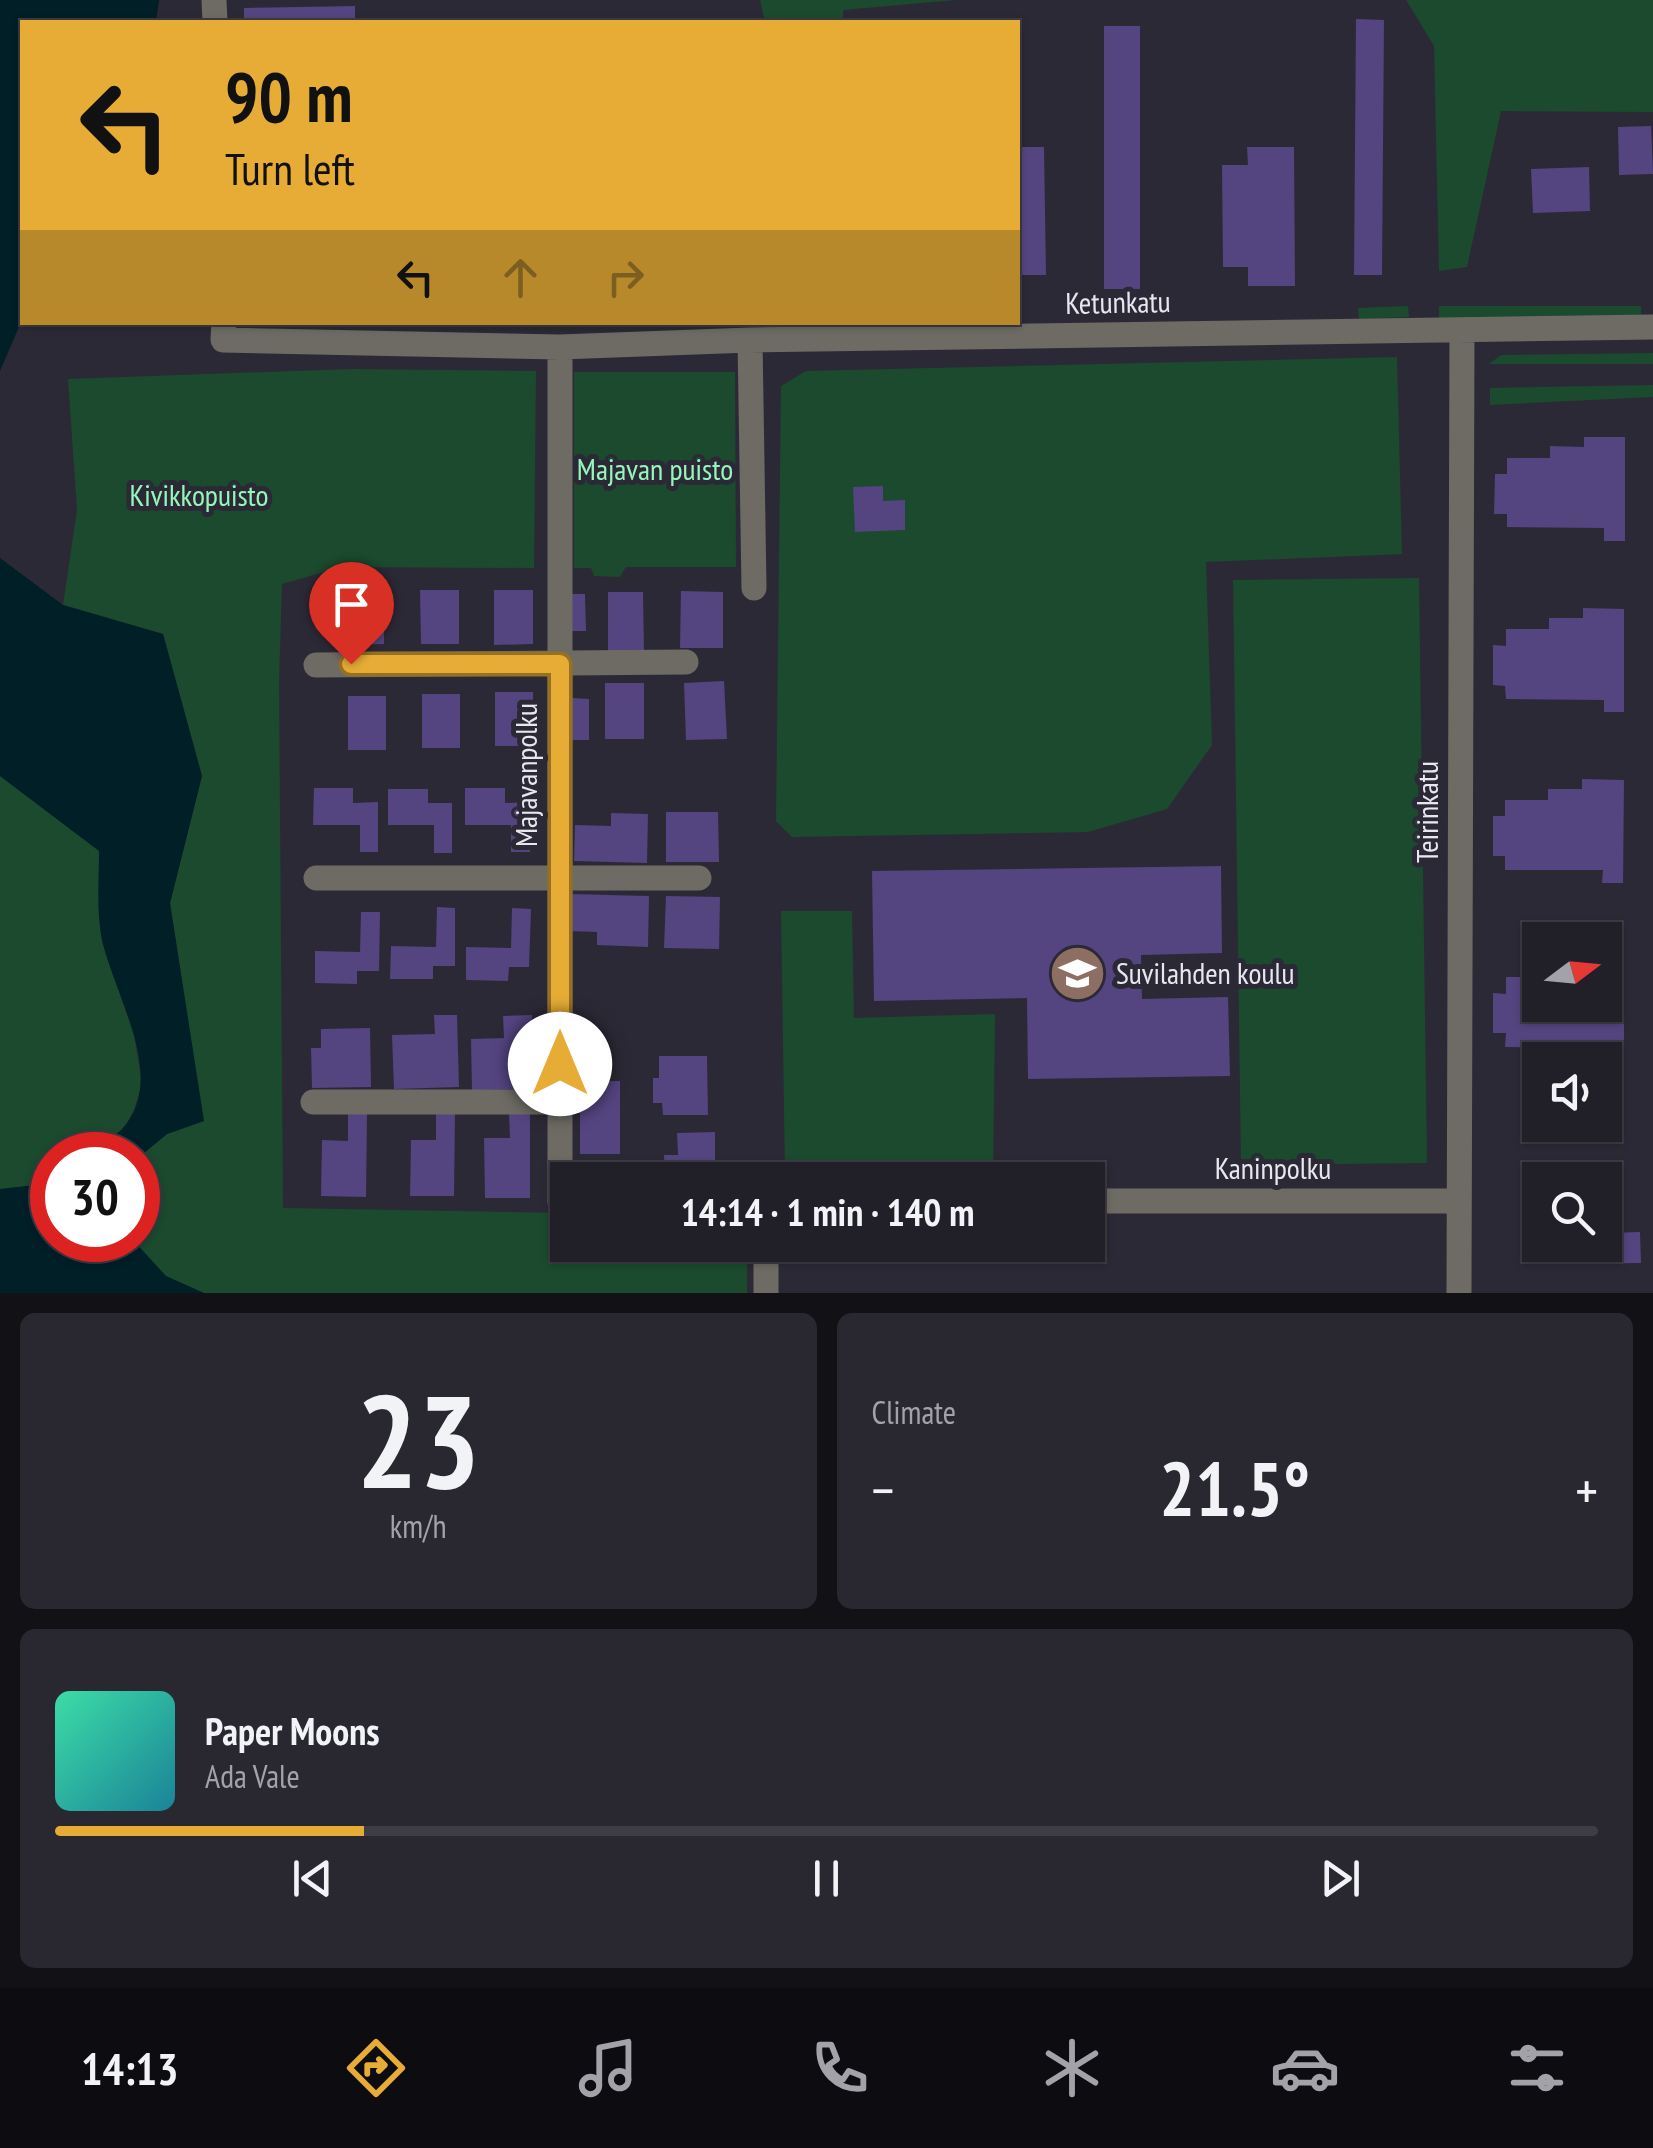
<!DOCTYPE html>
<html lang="en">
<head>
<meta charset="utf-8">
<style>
  body { margin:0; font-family:"PT Sans Narrow",sans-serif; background:#292730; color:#f1f3f6; height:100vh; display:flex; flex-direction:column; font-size:38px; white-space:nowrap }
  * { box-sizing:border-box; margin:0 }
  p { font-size:32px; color:#a2a2a8 }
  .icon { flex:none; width:55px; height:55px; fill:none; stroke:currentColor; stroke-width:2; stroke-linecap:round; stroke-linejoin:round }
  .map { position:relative; height:1293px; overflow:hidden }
  .panel { display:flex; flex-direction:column; gap:20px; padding:20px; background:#121116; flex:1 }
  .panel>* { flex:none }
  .top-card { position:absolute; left:20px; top:20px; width:1000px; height:305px; border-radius:0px; box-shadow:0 2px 8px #0004,0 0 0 2px #3e3d45; background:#e7ac36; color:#111; overflow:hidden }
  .needle { width:65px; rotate:74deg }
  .controls { position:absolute; left:1522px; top:922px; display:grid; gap:20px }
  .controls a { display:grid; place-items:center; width:100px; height:100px; border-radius:0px; background:#211f28; box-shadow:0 2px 8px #0004,0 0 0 2px #3e3d45; font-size:50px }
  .speed { position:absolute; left:30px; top:1132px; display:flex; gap:20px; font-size:50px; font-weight:700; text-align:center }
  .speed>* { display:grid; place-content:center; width:130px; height:130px; border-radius:50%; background:#211f28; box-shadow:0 2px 8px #0004,0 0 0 2px #3e3d45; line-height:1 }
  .speed .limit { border:15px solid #d22; background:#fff; color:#111 }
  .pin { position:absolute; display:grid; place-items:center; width:85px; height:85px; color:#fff; margin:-102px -42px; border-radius:50% 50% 50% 0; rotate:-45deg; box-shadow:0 0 10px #0007 }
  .pin .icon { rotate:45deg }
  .me { position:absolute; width:110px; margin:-55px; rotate:0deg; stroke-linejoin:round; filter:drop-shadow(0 0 8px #0008) }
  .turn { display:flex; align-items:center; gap:35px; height:210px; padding:0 40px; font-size:45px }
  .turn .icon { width:130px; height:130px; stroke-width:2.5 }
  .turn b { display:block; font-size:70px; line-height:85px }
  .lanes { display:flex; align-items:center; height:95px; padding:0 40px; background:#0003; justify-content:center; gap:50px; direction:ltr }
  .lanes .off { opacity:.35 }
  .big { font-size:75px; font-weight:700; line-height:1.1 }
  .panel .tile { flex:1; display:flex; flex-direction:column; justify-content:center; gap:15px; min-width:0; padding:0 35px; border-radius:15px; background:#292730 }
  .panel .dial { align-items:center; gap:0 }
  .dial b { font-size:130px; line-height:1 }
  .song { display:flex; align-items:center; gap:30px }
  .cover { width:120px; height:120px; border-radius:15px; background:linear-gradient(135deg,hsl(160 70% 55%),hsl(190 70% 35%)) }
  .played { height:10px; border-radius:5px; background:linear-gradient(90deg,#e7ac36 20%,#3e3d45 20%) }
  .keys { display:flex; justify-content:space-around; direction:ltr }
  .heat { display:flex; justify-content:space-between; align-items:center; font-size:55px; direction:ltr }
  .panel .tiles { flex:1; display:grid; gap:20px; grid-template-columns:1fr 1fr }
  .tile:last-child { grid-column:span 2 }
  .trip { position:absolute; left:550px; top:1162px; width:555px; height:100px; border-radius:0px; background:#211f28; box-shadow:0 2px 8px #0004,0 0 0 2px #3e3d45; font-weight:700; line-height:100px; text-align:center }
  .tab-bar { display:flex; height:160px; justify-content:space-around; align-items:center; background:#0d0c10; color:#a2a2a8 }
  .tab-bar .icon { width:70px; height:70px }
  .tab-bar .active { color:#e7ac36 }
  .tab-bar b { font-size:45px; color:#f1f3f6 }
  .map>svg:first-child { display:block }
  .green { fill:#1b4a2e }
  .water { fill:#001f27 }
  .building { fill:#544480 }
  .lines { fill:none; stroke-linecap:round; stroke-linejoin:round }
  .minor { stroke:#6e6b65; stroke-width:25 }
  .route-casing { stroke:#967023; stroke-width:25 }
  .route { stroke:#e7ac36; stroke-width:18 }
  .labels { text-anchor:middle; stroke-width:10; stroke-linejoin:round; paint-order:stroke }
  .street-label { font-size:30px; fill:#e8e7ef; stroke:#2c2936 }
  .park-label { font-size:30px; fill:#94f7b9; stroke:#2c2936 }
  .poi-label { font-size:30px; fill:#e8e7ef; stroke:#2c2936; text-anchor:start }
</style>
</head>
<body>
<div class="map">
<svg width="1653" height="1293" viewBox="0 0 1653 1293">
  <rect width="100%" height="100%" fill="#2c2936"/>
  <path class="green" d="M760,0h196l-113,10v12h-78z
    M1406,0h247v112l-152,-1 -34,156 -28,4 -5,-225z
    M1408,306l1,11 -50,2 -1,-11z
    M1439,306h202v12h-202z
    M1653,353v11h-164l12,-9z
    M1397,357l5,197 -196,8 6,183 -45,64 -79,23 -296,5 -16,-16 5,-435 25,-15z
    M351,369l185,2 -2,197 -192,-1 -60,17 -3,98 4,526 284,5 1,32h179v48h-747v-517l100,75 2,91 32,93 8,48 -8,27 -25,45h-57v85h86v-82l29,-24 36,-13 -33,-218 32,-127 -39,-142 -100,-29 14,-95 -9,-131z
    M574,372h161l1,195h-110l-6,10 -26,-1 -3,-8h-17z
    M1653,385v12l-163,8v-17z
    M1419,578l8,585 -186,2 -8,-585z
    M781,911h71l2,107 141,-4 -2,164 -208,-3z"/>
  <path class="water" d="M0,0h159l-3,22h-134v298l-22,51z
    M0,558l63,47 100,29 39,142 -32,127 34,218 -37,13 -29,24v-3h-55c12,-8 29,-16 39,-26 46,-49 -6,-132 -19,-185 -7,-29 -4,-63 -4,-93l-99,-75z
    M52,1183v57h81l33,36 38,17h-204v-104z"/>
  <path class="building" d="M355,6v16h-111v-14z
    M1356,19l28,1 -2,255h-28z
    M1104,26h36v263h-36z
    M1651,126l2,48 -34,1 -1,-48z
    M1018,147h26l2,128h-28z
    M1247,147h47l1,139h-47v-19h-25l-1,-102h26z
    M1589,167l1,44 -57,2 -2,-44z
    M1584,437h41v104h-21v-13l-97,-1v-13h-13l1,-40h12v-16h43v-12l34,1z
    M883,486v15l22,-1v30l-50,2 -2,-45z
    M345,590h39v54l-39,1z
    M420,590h39v54h-38z
    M494,590h39v54l-39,1z
    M681,591l42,1v56h-43z
    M608,592h35l1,59h-36z
    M570,594h15l1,37h-15z
    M1583,608l41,1v103h-20v-12l-98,-1 -1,-13 -12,-1v-40l13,1v-17h43v-11h34z
    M724,681l3,58 -41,1 -2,-57z
    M605,683h39v56h-39z
    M495,692h38v54h-38z
    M422,694h38v54h-38z
    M348,696h38v54h-38z
    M572,698l17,1v41h-17z
    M1582,779l42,1 -1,103h-21l1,-13h-98v-14h-12v-40h12v-16h43v-11h34z
    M314,788h39v15l25,-1v50h-18v-27h-47z
    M465,788h40v15l25,-1v50h-19v-27h-46z
    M388,789h40v14h24v50h-18v-28h-46z
    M666,812h52l1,50h-53z
    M611,813l37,1 -1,49 -73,-2 1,-36 36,1z
    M1221,866l1,87 -81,2 1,44 86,-2 2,79 -202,3 -1,-81 -153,3 -2,-130z
    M569,894l80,2 -1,51 -51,-2v-13l-29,-1z
    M666,896l54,1 -1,52 -55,-1z
    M437,907l18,1v58h-22v13h-43l1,-33 45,1z
    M512,908l19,1 -2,58h-20l-1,14 -42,-1v-33l45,1z
    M361,912h19l-1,59h-22v13l-42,-1v-32l45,1z
    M1605,957h19v103h-21v-12l-98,-1 1,-14h-13v-40l13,1v-17h34v28h65z
    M434,1015h23l2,72 -65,2 -2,-54 43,-1z
    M532,1015l1,74 -61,1 -1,-51 33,-1 -1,-22z
    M370,1028l1,59 -59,1 -1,-40h10v-19z
    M659,1056h48l1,59h-45l-1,-12h-9v-25h6z
    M580,1081h40v73h-40z
    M436,1113h19l-1,83h-44l1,-56h25z
    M348,1114h19l-1,83 -45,-1 1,-56 26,1z
    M509,1114h21v84h-45l-1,-60h26z
    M715,1132v48h-50l-1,-25h14l-1,-22z
    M1640,1232l1,31 -68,1 -1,-19h33v-12z"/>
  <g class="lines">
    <path class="minor" d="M214,0l1,22
      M224,322l-1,18 337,7 190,-7 903,-13
      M750,340l4,248
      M316,665l370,-3
      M316,878h383
      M313,1102h247
      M1088,1201h371
      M560,1202v-855
      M766,1245v48
      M1459,1293l3,-962"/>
  </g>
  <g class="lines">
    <defs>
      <path id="route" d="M351,664h209v400"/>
    </defs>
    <use href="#route" class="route-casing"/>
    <use href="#route" class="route"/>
  </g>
  <defs>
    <symbol id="school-disc" viewBox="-11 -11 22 22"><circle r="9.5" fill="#8d6e63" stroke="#2c2936"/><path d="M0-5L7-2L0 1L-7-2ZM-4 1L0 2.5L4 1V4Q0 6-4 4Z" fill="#fff"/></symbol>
  </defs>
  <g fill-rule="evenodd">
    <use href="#school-disc" x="1046" y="942" width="63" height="63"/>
  </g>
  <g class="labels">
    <g class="street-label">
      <text transform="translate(1118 303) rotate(-1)" y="10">Ketunkatu</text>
      <text transform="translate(527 775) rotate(-90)" y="10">Majavanpolku</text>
      <text transform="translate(1428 812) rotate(-90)" y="10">Teirinkatu</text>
      <text x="1273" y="1179">Kaninpolku</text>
    </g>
    <g class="park-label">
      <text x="655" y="480">Majavan puisto</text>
      <text x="199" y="506">Kivikkopuisto</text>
    </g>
    <g class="poi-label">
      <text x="1116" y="984">Suvilahden koulu</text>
    </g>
  </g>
</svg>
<div class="controls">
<a><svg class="needle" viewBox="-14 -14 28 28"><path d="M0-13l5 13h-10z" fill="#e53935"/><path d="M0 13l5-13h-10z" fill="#a2a2a8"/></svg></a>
<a><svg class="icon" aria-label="sound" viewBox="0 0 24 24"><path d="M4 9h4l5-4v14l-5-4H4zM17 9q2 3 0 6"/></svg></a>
<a><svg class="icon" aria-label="search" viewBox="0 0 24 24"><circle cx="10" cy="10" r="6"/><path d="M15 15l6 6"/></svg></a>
</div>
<div class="speed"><div class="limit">30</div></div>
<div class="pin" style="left:351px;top:664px;background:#d93025"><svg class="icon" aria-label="arrive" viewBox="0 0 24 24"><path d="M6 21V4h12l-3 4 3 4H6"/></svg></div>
<svg class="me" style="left:560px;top:1064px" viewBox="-20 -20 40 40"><circle r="19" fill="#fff"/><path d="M0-13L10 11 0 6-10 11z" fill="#e7ac36"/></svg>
<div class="trip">14:14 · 1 min · 140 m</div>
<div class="top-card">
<div class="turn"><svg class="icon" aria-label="left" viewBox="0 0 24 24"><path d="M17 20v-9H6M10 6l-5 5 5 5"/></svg><div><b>90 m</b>Turn left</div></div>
<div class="lanes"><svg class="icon" aria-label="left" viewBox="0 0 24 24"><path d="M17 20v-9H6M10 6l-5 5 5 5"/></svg><svg class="icon off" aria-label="ahead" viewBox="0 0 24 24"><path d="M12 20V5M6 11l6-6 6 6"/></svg><svg class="icon off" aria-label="right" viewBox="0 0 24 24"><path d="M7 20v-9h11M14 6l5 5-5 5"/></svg></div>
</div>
</div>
<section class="panel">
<div class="tiles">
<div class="tile dial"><b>23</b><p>km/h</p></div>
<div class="tile"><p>Climate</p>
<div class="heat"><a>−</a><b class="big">21.5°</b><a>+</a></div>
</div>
<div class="tile">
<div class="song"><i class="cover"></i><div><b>Paper Moons</b><p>Ada Vale</p></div></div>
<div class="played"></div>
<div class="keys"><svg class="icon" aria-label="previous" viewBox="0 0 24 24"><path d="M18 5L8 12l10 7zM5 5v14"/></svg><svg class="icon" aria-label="pause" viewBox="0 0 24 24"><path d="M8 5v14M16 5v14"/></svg><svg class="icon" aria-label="next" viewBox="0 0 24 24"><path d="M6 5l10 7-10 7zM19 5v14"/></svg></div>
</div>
</div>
</section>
<nav class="tab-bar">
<b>14:13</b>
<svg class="icon active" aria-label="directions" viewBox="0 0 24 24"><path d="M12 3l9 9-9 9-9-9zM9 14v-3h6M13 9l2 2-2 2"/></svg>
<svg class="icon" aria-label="music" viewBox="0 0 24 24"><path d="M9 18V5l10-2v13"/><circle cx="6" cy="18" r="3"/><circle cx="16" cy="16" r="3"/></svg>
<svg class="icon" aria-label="phone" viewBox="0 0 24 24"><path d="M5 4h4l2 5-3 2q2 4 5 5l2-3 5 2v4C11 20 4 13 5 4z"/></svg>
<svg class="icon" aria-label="climate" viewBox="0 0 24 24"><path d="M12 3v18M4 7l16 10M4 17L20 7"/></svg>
<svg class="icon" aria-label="car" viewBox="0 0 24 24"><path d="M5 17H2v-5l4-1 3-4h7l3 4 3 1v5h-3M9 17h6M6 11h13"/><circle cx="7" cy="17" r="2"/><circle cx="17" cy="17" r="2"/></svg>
<svg class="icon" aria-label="filters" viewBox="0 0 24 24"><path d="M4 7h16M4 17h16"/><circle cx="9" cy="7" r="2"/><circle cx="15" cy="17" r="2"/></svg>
</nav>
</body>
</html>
